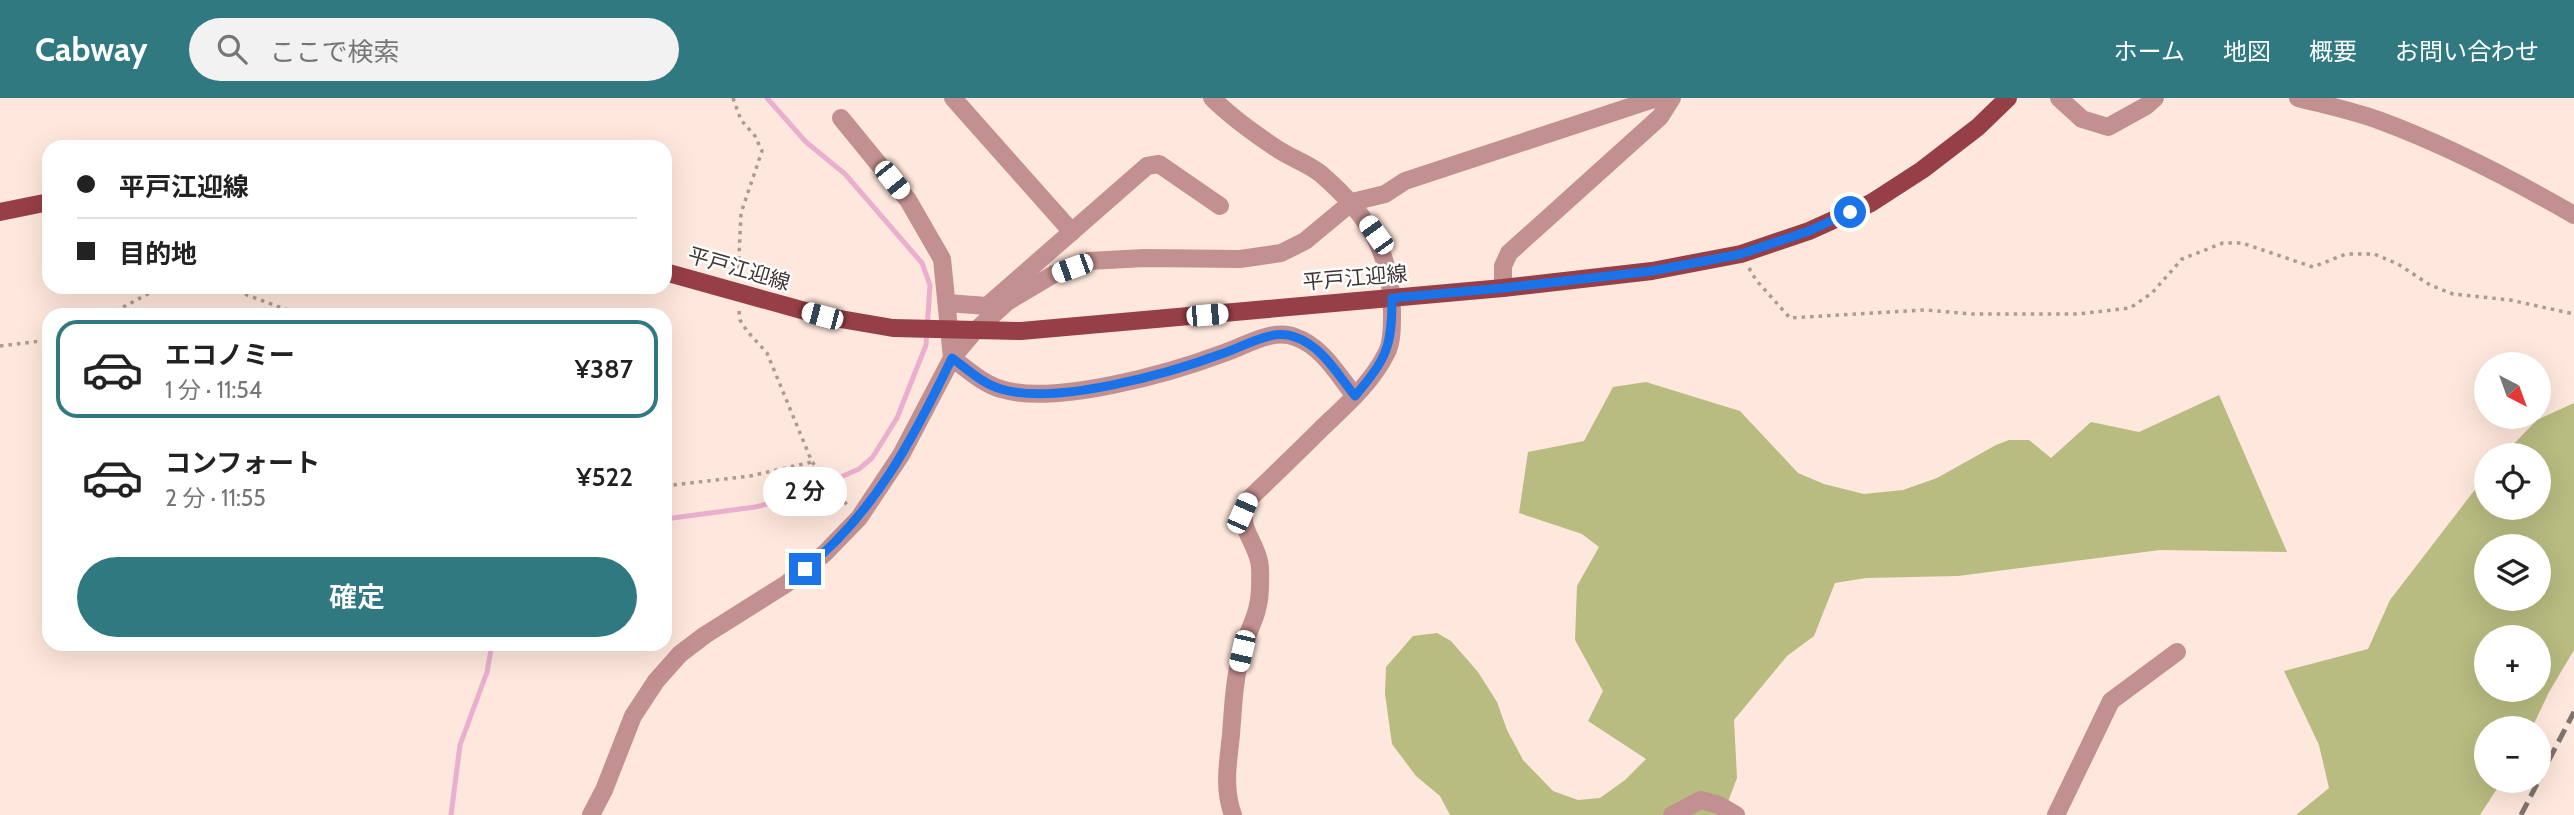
<!DOCTYPE html>
<html lang="ja">
<meta charset="utf-8">
<style>
body{margin:0;font-family:Cabin,"Noto Sans JP",sans-serif;background:#f2f2f2;color:#222;height:100vh;display:flex;flex-direction:column;font-size:26px;white-space:nowrap}
*{box-sizing:border-box;margin:0}
p{font-size:23px;color:#767676}
.icon{flex:none;width:38px;height:38px;fill:none;stroke:currentColor;stroke-width:2;stroke-linecap:round;stroke-linejoin:round}
.map{position:relative;flex:1;overflow:hidden}
.panel{position:absolute;left:42px;top:210px;width:630px;height:343px;display:flex;flex-direction:column;background:#fff;border-radius:21px;box-shadow:0 7px 28px #0002}
.panel>*{flex:none}
.banner{position:absolute;left:42px;top:42px;width:630px;height:154px;border-radius:21px;box-shadow:0 7px 28px #0002;display:grid;align-content:center;height:154px;padding:0 35px;background:#fff}
.needle{width:46px;rotate:139deg}
.fabs{position:absolute;left:2474px;top:254px;display:grid;gap:14px}
.fabs a{display:grid;place-items:center;width:77px;height:77px;border-radius:50%;background:#fff;box-shadow:0 7px 28px #0002;font-size:35px}
.end{position:absolute;width:32px;height:32px;margin:-16px;border:9px solid #1a73e8;background:#fff;box-shadow:0 0 0 4px #fff}
.from{border-radius:50%}
.bubble{position:absolute;height:49px;border-radius:24px;background:#fff;box-shadow:0 7px 28px #0002;font-size:23px;font-weight:600;line-height:49px;text-align:center}
.car{position:absolute;width:21px;height:42px;margin:-21px -10px;border-radius:9px;box-shadow:0 0 5px 2px #0007;background:linear-gradient(#fff 24%,#345 0 40%,#fff 0 76%,#345 0 86%,#fff 0)}
.banner b{display:flex;align-items:center;gap:24px;height:66px;font-size:26px}
.banner b+b{border-top:2px solid #e0e0e0}
.banner i{width:18px;height:18px;background:#222}
ul{padding:12px 0 0;list-style:none}
li{display:flex;align-items:center;gap:21px;height:98px;margin:0 14px 10px;padding:0 21px;border:4px solid transparent;border-radius:21px}
li div{flex:1}
li b{display:block;font-size:26px}
li em{font-style:normal;font-weight:600}
li.active{border-color:#317981}
li>.icon{width:63px;height:63px;stroke-width:1.5}
.action{display:flex;gap:14px;margin-top:auto;padding:14px 35px}
.action a{flex:1;height:80px;border-radius:42px;background:#317981;color:#fff;font-size:28px;font-weight:600;line-height:80px;text-align:center}
header{display:flex;align-items:center;gap:42px;box-sizing:border-box;height:98px;padding:0 35px;background:#317981;color:#fff}
header strong{font-size:33px}
nav{display:flex;gap:38px;margin-inline-start:auto;font-size:24px}
.search{width:490px;height:63px;background:#f2f2f2;display:flex;align-items:center;gap:18px;box-sizing:border-box;padding:0 24px;border-radius:38px;color:#767676;font-size:26px}
.map>svg:first-child{display:block}
.forest{fill:#b8bc80;fill-rule:evenodd}
.lines{fill:none;stroke-linecap:round;stroke-linejoin:round}
.stream{stroke:#eaafce;stroke-width:5}
.path{stroke:#ac9b93;stroke-width:3.5;stroke-dasharray:3.5 5;stroke-linecap:butt}
.minor{stroke:#c39091;stroke-width:18}
.major{stroke:#973f46;stroke-width:18}
.rail{stroke:#81736d;stroke-width:5;stroke-dasharray:14 7;stroke-linecap:butt}
.route{stroke:#1a73e8;stroke-width:9}
.labels{text-anchor:middle;stroke-width:5;stroke-linejoin:round;paint-order:stroke}
.street-label{font-size:21px;fill:#3e3531;stroke:#fff}
</style>
<header>
<strong>Cabway</strong>
<div class="search"><svg class="icon" aria-label="search" viewBox="0 0 24 24"><circle cx="10" cy="10" r="6"/><path d="M15 15l6 6"/></svg>ここで検索</div>
<nav><a>ホーム</a><a>地図</a><a>概要</a><a>お問い合わせ</a></nav>
</header>
<div class="map">
<svg width="2574" height="717" viewBox="0 0 2574 717">
<rect width="100%" height="100%" fill="#fee7dc"/>
<g class="forest">
<path d="M1646 284 1740 313 1798 375 1824 386 1864 396 1903 392 1937 380 1996 347 2009 342H2029L2051 360 2091 324 2139 334 2219 297 2287 454 2160 452 1958 478 1866 480 1835 485 1814 538 1787 558 1734 622 1737 680 1723 717H1450L1440 698 1416 678 1392 646 1385 596 1386 569 1413 538 1437 535 1451 543 1478 574 1497 604 1507 632 1523 662 1553 693 1578 702 1600 700 1625 682 1646 661 1588 623 1603 593 1575 542 1577 488 1599 449 1582 436 1519 415 1528 354 1584 343 1613 289Z"/>
<path d="M2574 305V552L2549 594 2532 630H2487V682L2502 683 2480 717H2296L2329 690 2319 647 2284 573 2368 551 2390 502 2487 376V410H2539V357H2503L2537 322ZM2487 448H2539V500H2487ZM2487 539H2539V592H2487Z"/>
</g>
<g class="lines">
<g class="stream">
<path d="M665 421 755 409 796 399 859 371 872 360 897 320 926 247 930 187 922 165 845 76 806 44 767 0"/>
<path d="M451 717 460 647 487 574 492 546"/>
</g>
<g class="path">
<path d="M733 0 741 22 755 38 762 53 741 115 738 178"/>
<path d="M1749 170 1756 182 1790 220 1925 212 1972 216H2078L2130 210 2152 195 2182 161 2223 145H2242L2313 169 2346 156H2374L2398 166 2430 187 2453 196 2510 202 2574 216"/>
<path d="M195 189 231 191 301 217"/>
<path d="M739 213 740 222 747 233 767 255 812 364 848 408"/>
<path d="M108 217 161 189"/>
<path d="M0 248 49 242"/>
<path d="M665 388 750 378 812 364"/>
</g>
<g class="minor">
<path d="M953 0 1072 134"/>
<path d="M1212 0C1232 20 1256 37 1279 52 1293 61 1309 66 1321 76 1367 116 1393 154 1392 218 1392 229 1392 244 1387 254 1372 285 1345 308 1321 331 1297 355 1273 378 1248 402 1236 430 1253 437 1259 463 1261 471 1260 481 1260 490 1260 517 1247 532 1241 557 1234 583 1233 610 1231 637 1228 665 1223 690 1233 717"/>
<path d="M2059 0 2082 21 2108 29 2146 8 2155 0"/>
<path d="M2298 0C2325 7 2354 13 2381 23 2448 48 2512 81 2574 117"/>
<path d="M841 20 908 102 942 161 952 260C967 271 983 286 1001 291 1055 308 1171 275 1224 255 1245 248 1273 230 1295 239 1322 248 1338 277 1355 298"/>
<path d="M1503 190V168L1509 155 1660 19 1672 0"/>
<path d="M947 205 987 208 1147 68 1159 66 1220 108"/>
<path d="M591 717 604 692 633 618 656 583 680 556 705 537 786 486 824 456 859 420 901 357 952 260 974 234 1007 204 1054 176 1089 163 1144 160 1240 161 1281 155 1305 143 1352 104 1385 96 1405 83 1657 0"/>
<path d="M1672 717 1701 702 1719 707 1736 717"/>
<path d="M2056 717 2111 603 2177 554"/>
</g>
<g class="major">
<path d="M0 114 49 104"/>
<path d="M665 174 823 218 893 230 1021 233 1503 190 1652 173 1741 156 1809 133 1871 105 1922 72 1978 29 2008 0"/>
</g>
<g class="rail">
<path d="M2539 681 2574 614"/>
<path d="M2521 717 2539 682"/>
</g>
</g>
<g class="lines">
<path class="route" d="M805 471C875 415 914 339 952 260 967 271 983 286 1001 291 1055 308 1171 275 1224 255 1245 248 1273 230 1295 239 1322 248 1338 277 1355 298 1387 260 1392 249 1392 200L1503 190 1652 173 1741 156 1809 133 1850 114"/>
</g>
<g class="labels">
<g class="street-label">
<text transform="translate(739 171) rotate(16)" y="7">平戸江迎線</text>
<text transform="translate(1355 180) rotate(-5)" y="7">平戸江迎線</text>
</g>
</g>
</svg>
<div class="fabs">
<a><svg class="needle" viewBox="-14 -14 28 28"><path d="M0-13l5 13h-10z" fill="#e53935"/><path d="M0 13l5-13h-10z" fill="#767676"/></svg></a>
<a><svg class="icon" aria-label="locate" viewBox="0 0 24 24"><circle cx="12" cy="12" r="6"/><path d="M12 2v4M12 18v4M2 12h4M18 12h4"/></svg></a>
<a><svg class="icon" aria-label="layers" viewBox="0 0 24 24"><path d="M12 4l9 5-9 5-9-5zM3 14l9 5 9-5"/></svg></a>
<a>+</a>
<a>−</a>
</div>
<i class="end from" style="left:1850px;top:114px"></i>
<i class="end" style="left:805px;top:471px"></i>
<div class="bubble" style="left:763px;top:369px;width:84px">2 分</div>
<i class="car" style="left:892px;top:82px;rotate:141deg"></i>
<i class="car" style="left:1376px;top:137px;rotate:324deg"></i>
<i class="car" style="left:1072px;top:170px;rotate:250deg"></i>
<i class="car" style="left:1207px;top:217px;rotate:85deg"></i>
<i class="car" style="left:822px;top:218px;rotate:285deg"></i>
<i class="car" style="left:1242px;top:415px;rotate:24deg"></i>
<i class="car" style="left:1242px;top:553px;rotate:193deg"></i>
<div class="banner">
<b><i class="from"></i>平戸江迎線</b>
<b><i></i>目的地</b>
</div>
<section class="panel">
<ul>
<li class="active"><svg class="icon" aria-label="car" viewBox="0 0 24 24"><path d="M5 17H2v-5l4-1 3-4h7l3 4 3 1v5h-3M9 17h6M6 11h13"/><circle cx="7" cy="17" r="2"/><circle cx="17" cy="17" r="2"/></svg><div><b>エコノミー</b><p>1 分 · 11:54</p></div><em>¥387</em></li>
<li><svg class="icon" aria-label="car" viewBox="0 0 24 24"><path d="M5 17H2v-5l4-1 3-4h7l3 4 3 1v5h-3M9 17h6M6 11h13"/><circle cx="7" cy="17" r="2"/><circle cx="17" cy="17" r="2"/></svg><div><b>コンフォート</b><p>2 分 · 11:55</p></div><em>¥522</em></li>
</ul>
<div class="action"><a>確定</a></div>
</section>
</div>
